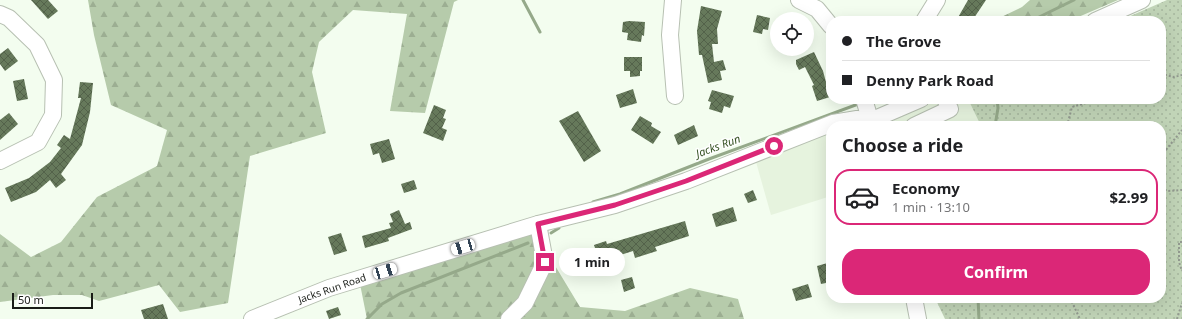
<!DOCTYPE html>
<meta charset="utf-8">
<style>
body{margin:0;font-family:"Noto Sans",sans-serif;background:#f6f6f6;color:#202124;height:100vh;display:flex;flex-direction:column;font-size:15px;white-space:nowrap}
*{box-sizing:border-box;margin:0}
p{font-size:13px;color:#757577}
.icon{flex:none;width:22px;height:22px;fill:none;stroke:currentColor;stroke-width:2;stroke-linecap:round;stroke-linejoin:round}
.map{position:relative;flex:1;overflow:hidden}
.sheet{position:absolute;left:826px;top:121px;width:340px;height:182px;display:flex;flex-direction:column;background:#fff;border-radius:16px;box-shadow:0 4px 16px #0002}
.sheet>*{flex:none}
.hud{position:absolute;left:826px;top:16px;width:340px;height:88px;border-radius:16px;box-shadow:0 4px 16px #0002;display:grid;align-content:center;height:88px;padding:0 16px;background:#fff}
.fabs{position:absolute;left:770px;top:12px;display:grid;gap:8px}
.fabs a{display:grid;place-items:center;width:44px;height:44px;border-radius:50%;background:#fff;box-shadow:0 4px 16px #0002;font-size:20px}
.scale{position:absolute;left:12px;bottom:10px;width:81px;box-sizing:border-box;padding-left:4px;border:2px solid #191c17;border-top:0;font-size:11px;line-height:14px;white-space:nowrap;color:#191c17;-webkit-text-stroke:3px #fff;paint-order:stroke}
.end{position:absolute;width:18px;height:18px;margin:-9px;border:5px solid #db2777;background:#fff;box-shadow:0 0 0 2px #fff}
.from{border-radius:50%}
.bubble{position:absolute;height:28px;border-radius:14px;background:#fff;box-shadow:0 4px 16px #0002;font-size:13px;font-weight:700;line-height:28px;text-align:center}
.car{position:absolute;width:12px;height:24px;margin:-12px -6px;border-radius:5px;box-shadow:0 0 3px 1px #0007;background:linear-gradient(#fff 24%,#345 0 40%,#fff 0 76%,#345 0 86%,#fff 0)}
.hud b{display:flex;align-items:center;gap:14px;height:38px;font-size:15px}
.hud b+b{border-top:1px solid #e0e0e0}
.hud i{width:10px;height:10px;background:#202124}
ul{padding:0;list-style:none}
li{display:flex;align-items:center;gap:12px;height:56px;margin:0 8px 6px;padding:0 8px;border:2px solid #e0e0e0;border-radius:16px}
li div{flex:1}
li b{display:block;font-size:15px}
li em{font-style:normal;font-weight:700}
li.current{border-color:#db2777}
li>.icon{width:36px;height:36px;stroke-width:1.5}
h2{padding:0 16px;font-size:18px;line-height:48px}
.primary-button{display:flex;gap:8px;margin-top:auto;padding:8px 16px}
.primary-button a{flex:1;height:46px;border-radius:16px;background:#db2777;color:#fff;font-size:16px;font-weight:700;line-height:46px;text-align:center}
.map>svg:first-child{display:block}
.built{fill:#e6f3de}
.green{fill:url(#green-dots)}
.forest{fill:url(#forest-firs)}
.lines{fill:none;stroke-linecap:round;stroke-linejoin:round}
.stream{stroke:#95a98a;stroke-width:3}
.building{fill:url(#building-cross-hatch)}
.minor-casing{stroke:#b7c0b2;stroke-width:18}
.path{stroke:#92998f;stroke-width:2;stroke-dasharray:2 2;stroke-linecap:butt}
.minor{stroke:#fff;stroke-width:16}
.route{stroke:#db2777;stroke-width:5}
.labels{text-anchor:middle;stroke-width:3;stroke-linejoin:round;paint-order:stroke}
.street-label{font-size:10px;fill:#191c17;stroke:#fff}
.water-label{font-size:11px;font-style:italic;fill:#375425;stroke:#fff}
</style>
<div class="map">
<svg width="1182" height="319" viewBox="0 0 1182 319">
<defs>
<pattern id="green-dots" width="8" height="8" patternUnits="userSpaceOnUse"><rect width="8" height="8" fill="#c1d4b7"/><path d="M2 2h.1M6 6h.1" fill="none" stroke="#a5b59d" stroke-width="1.8" stroke-linecap="round"/></pattern>
<pattern id="forest-firs" width="22" height="20" patternUnits="userSpaceOnUse"><rect width="22" height="20" fill="#b6cbab"/><path d="M5 1l3.5 6h-7zM16 11l3.5 6h-7z" fill="#9cae92"/></pattern>
<pattern id="building-cross-hatch" width="8" height="8" patternUnits="userSpaceOnUse"><rect width="8" height="8" fill="#66795b"/><path d="M0 0l8 8M0 8l8-8" fill="none" stroke="#53624a"/></pattern>
</defs>
<rect width="100%" height="100%" fill="#f3fdef"/>
<g class="built">
<path d="M940 99H968L981 126H890L895 119Z"/>
<path d="M831 132V196L771 215 756 162Z"/>
</g>
<path class="green" d="M1167 0H1182V319H945L935 298H1161V126H981L968 99H1161V21H1119Z"/>
<g class="forest">
<path d="M88 0H458L454 2 425 113 390 111 407 14 353 10 319 42 312 72 326 133 250 156 228 303 180 312 159 285 99 301 82 295H53L0 302V234L31 257 61 242 97 197 157 166 167 130 111 105 94 35Z"/>
<path d="M1030 0H1118L1069 21H993L1022 7Z"/>
<path d="M538 224 551 259 580 307 625 311 690 288 738 299 744 319H367L359 279Z"/>
</g>
<g class="lines">
<g class="stream">
<path d="M523 0 540 32"/>
<path d="M1031 21 1074 0"/>
<path d="M995 126 998 108 997 99"/>
<path d="M593 202 620 194 709 159 861 103"/>
<path d="M551 233 559 228"/>
<path d="M978 298 979 319"/>
<path d="M367 319 382 304 401 293 528 243"/>
</g>
</g>
<g class="building">
<path d="M31 0H48L58 11 48 19Z"/>
<path d="M968 0H986L972 21H956Z"/>
<path d="M701 6 722 11 717 29 718 44H712L714 62 723 60 726 70 720 71 722 80 708 83 702 55H699L697 31Z"/>
<path d="M757 15 770 18 768 30 763 29 762 34 753 32Z"/>
<path d="M629 21 645 22 644 36 642 35 641 42 627 40 628 33 622 32 623 22Z"/>
<path d="M8 48 18 61 5 71 0 64V54Z"/>
<path d="M814 52 823 71 830 97 817 101 812 86 814 85 805 67 799 70 796 64V60Z"/>
<path d="M624 57H642V71H640V76L630 77V71H624Z"/>
<path d="M24 79 28 99 17 101 13 81Z"/>
<path d="M80 82 93 83 90 112 82 145 61 174 66 180 56 188 50 180 36 192 11 202 5 188 29 178 50 162 61 148 57 145 64 135 70 139 81 98H78Z"/>
<path d="M633 89 637 103 620 108 616 95Z"/>
<path d="M712 90 734 96 730 108 724 106 722 113 709 109 711 102 708 101Z"/>
<path d="M434 105 446 110 443 118 446 119 442 128 447 130 443 141 423 133Z"/>
<path d="M578 111 601 151 584 162 559 121Z"/>
<path d="M9 113 18 124 0 140V120Z"/>
<path d="M640 116 652 123 651 126 661 132 653 144 631 130Z"/>
<path d="M694 125 698 136 678 145 674 135Z"/>
<path d="M389 139 395 159 382 163 379 153 373 155 370 144Z"/>
<path d="M414 180 417 189 404 193 401 184Z"/>
<path d="M753 190 757 200 748 203 744 194Z"/>
<path d="M733 207 737 221 716 227 712 214Z"/>
<path d="M399 210 405 224 410 222 412 229 388 238 389 241 365 248 362 236 391 228 389 223 393 222 390 214Z"/>
<path d="M685 221 689 236 655 247 657 251 635 258 633 251 611 258 612 262 601 266 594 245 606 241 607 244Z"/>
<path d="M341 233 347 251 334 255 328 237Z"/>
<path d="M831 262V282L821 284 817 266Z"/>
<path d="M632 277 635 288 624 292 621 280Z"/>
<path d="M808 284 812 297 796 301 792 289Z"/>
<path d="M163 304 168 319H144L141 310Z"/>
<path d="M338 307 341 315 329 319 326 311Z"/>
</g>
<g class="lines">
<g class="minor-casing">
<g id="minor">
<path d="M673 0 670 35 675 96"/>
<path d="M799 0 817 9 831 26"/>
<path d="M0 14 9 18 37 45 54 80 53 115 38 142 0 161"/>
<path d="M924 21 937 0"/>
<path d="M1095 21 1142 0"/>
<path d="M864 99 872 126"/>
<path d="M914 126 950 109 945 99"/>
<path d="M914 298 918 319"/>
<path d="M252 319 329 288 538 224 615 205 686 181 833 123 857 119 870 121 921 99"/>
<path d="M509 319 525 303 545 262 538 224"/>
</g>
</g>
<g class="path">
<path d="M1161 74 1174 77 1182 75"/>
<path d="M1067 126 1072 107 1100 99"/>
<path d="M1161 156 1182 130"/>
<path d="M1161 188 1167 191 1182 190"/>
<path d="M1182 242H1179V262L1182 271"/>
<path d="M1070 298 1080 319"/>
<path d="M1177 319 1182 303"/>
</g>
<use href="#minor" class="minor"/>
</g>
<g class="lines">
<path class="route" d="M545 262 538 224 615 205 686 181 774 146"/>
</g>
<g class="labels">
<g class="street-label">
<text transform="translate(332 288) rotate(-19)" y="4">Jacks Run Road</text>
</g>
<g class="water-label">
<text transform="translate(718 146) rotate(-20)" y="4">Jacks Run</text>
</g>
</g>
</svg>
<div class="fabs">
<a><svg class="icon" aria-label="locate" viewBox="0 0 24 24"><circle cx="12" cy="12" r="6"/><path d="M12 2v4M12 18v4M2 12h4M18 12h4"/></svg></a>
</div>
<div class="scale">50 m</div>
<i class="end from" style="left:774px;top:146px"></i>
<i class="end" style="left:545px;top:262px"></i>
<div class="bubble" style="left:559px;top:248px;width:66px">1 min</div>
<i class="car" style="left:463px;top:247px;rotate:253deg"></i>
<i class="car" style="left:385px;top:271px;rotate:73deg"></i>
<div class="hud">
<b><i class="from"></i>The Grove</b>
<b><i></i>Denny Park Road</b>
</div>
<section class="sheet">
<h2>Choose a ride</h2>
<ul>
<li class="current"><svg class="icon" aria-label="car" viewBox="0 0 24 24"><path d="M5 17H2v-5l4-1 3-4h7l3 4 3 1v5h-3M9 17h6M6 11h13"/><circle cx="7" cy="17" r="2"/><circle cx="17" cy="17" r="2"/></svg><div><b>Economy</b><p>1 min · 13:10</p></div><em>$2.99</em></li>
</ul>
<div class="primary-button"><a>Confirm</a></div>
</section>
</div>
